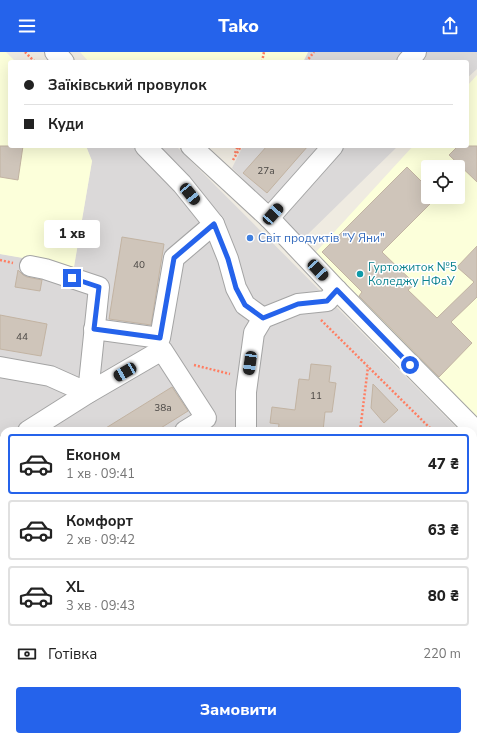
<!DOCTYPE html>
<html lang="uk">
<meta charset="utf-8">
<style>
body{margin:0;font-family:"Nunito Sans",sans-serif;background:#f2f2f2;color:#222;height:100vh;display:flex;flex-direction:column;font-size:15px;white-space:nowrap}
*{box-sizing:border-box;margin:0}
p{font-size:13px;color:#767676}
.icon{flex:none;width:22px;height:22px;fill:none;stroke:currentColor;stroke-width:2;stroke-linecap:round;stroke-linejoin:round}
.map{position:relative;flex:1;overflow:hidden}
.details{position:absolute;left:0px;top:375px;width:477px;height:314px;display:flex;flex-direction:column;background:#fff;border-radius:12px 12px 0 0;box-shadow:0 4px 16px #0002}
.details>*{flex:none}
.guide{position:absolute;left:8px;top:8px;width:461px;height:88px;border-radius:4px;box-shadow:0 4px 16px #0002;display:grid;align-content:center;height:88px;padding:0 16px;background:#fff}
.fabs{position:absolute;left:421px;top:108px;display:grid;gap:8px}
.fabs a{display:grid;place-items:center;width:44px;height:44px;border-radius:4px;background:#fff;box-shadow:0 4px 16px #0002;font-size:20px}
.end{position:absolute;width:18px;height:18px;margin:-9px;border:5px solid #2563eb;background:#fff;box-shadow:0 0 0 2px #fff}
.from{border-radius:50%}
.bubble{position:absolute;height:28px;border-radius:4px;background:#fff;box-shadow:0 4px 16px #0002;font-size:13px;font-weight:800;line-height:28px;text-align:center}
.car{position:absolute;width:12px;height:24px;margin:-12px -6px;border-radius:5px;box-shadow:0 0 3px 1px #0007;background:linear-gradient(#222 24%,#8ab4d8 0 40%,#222 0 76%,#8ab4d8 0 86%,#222 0)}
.guide b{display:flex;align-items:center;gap:14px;height:38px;font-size:15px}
.guide b+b{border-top:1px solid #e0e0e0}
.guide i{width:10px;height:10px;background:#222}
ul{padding:7px 0 0;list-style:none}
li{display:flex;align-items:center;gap:12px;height:60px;margin:0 8px 6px;padding:0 8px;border:2px solid #e0e0e0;border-radius:4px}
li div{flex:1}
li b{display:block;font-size:15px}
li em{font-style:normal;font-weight:800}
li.on{border-color:#2563eb}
li>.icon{width:36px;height:36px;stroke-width:1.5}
.pay{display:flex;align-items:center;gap:10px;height:44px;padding:0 16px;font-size:15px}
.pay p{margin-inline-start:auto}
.button{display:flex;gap:8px;margin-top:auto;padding:8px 16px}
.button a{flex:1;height:46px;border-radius:4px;background:#2563eb;color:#fff;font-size:16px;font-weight:800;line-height:46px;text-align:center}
header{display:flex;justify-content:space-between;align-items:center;height:52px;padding:0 16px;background:#2563eb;color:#fff;font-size:18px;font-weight:800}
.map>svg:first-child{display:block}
.residential{fill:#dbd9d9}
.education{fill:#fcffda;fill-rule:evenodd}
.building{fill:#cfc5ba;stroke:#c2b3a2}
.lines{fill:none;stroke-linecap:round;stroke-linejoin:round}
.minor-casing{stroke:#a4a4a4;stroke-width:22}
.major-casing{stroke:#956f00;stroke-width:24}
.path{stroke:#ff7e62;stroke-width:2.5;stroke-dasharray:2 2;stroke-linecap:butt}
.minor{stroke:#fff;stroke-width:20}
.major{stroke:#ffda96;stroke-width:22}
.tram{stroke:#6b6b6b;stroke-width:1}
.route{stroke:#2563eb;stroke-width:5}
.shop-dot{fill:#3f7fe0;stroke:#fff;stroke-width:1.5}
.culture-dot{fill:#0f9aa8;stroke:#fff;stroke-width:1.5}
.labels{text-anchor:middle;stroke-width:3;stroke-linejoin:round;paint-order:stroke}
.number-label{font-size:10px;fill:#4a4744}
.shop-label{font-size:12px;fill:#366cbe;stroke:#fff;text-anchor:start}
.culture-label{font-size:12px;fill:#0d838f;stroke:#fff;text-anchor:start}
</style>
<header><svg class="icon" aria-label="menu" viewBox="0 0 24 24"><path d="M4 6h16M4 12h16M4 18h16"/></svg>Tako<svg class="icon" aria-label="share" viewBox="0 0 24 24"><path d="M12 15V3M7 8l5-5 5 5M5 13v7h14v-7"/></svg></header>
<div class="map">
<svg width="477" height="689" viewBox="0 0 477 689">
<rect width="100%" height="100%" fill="#efebe1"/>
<g class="residential">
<path d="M308 0H477V17L467 26V10H303Z"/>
<path d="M86 94H176L460 379H4V569L0 563V202L74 214 92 109Z"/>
<path d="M243 94H398L303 187 232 116Z"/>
<path d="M473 392 477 396V617L473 618Z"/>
<path d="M85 685H148L134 689H88Z"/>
</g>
<g class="education">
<path d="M0 0H6L16 10H10V94H86L92 109 74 215 0 202Z"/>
<path d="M80 0H308L303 10H89Z"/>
<path d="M477 23V366L314 202 413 94H467V34ZM428 115H458V145H428Z"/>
</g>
<g class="building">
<path d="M0 94H23L18 128 0 125Z"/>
<path d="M267 94H308L267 141 243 121Z"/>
<path d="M458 94H477V130L449 103Z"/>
<path d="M407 115 428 136V145H437L382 200 415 232 408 238 437 266 474 230 457 215 477 194V245L451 270 472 291 439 325 359 244 362 240 322 200Z"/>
<path d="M122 185 164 192 151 273 109 267Z"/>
<path d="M18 218 23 223 27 225 42 228 40 239 15 235Z"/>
<path d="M0 263 47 272 41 304 0 297Z"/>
<path d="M311 312 331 314 329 330 336 331 332 360H325L323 379 303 377V379H278L279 372 270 371 272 355 295 358 299 327 309 328Z"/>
<path d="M373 332 398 358 384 371 371 356Z"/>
<path d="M172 335 188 359 156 379H101Z"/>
</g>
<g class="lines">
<g class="minor-casing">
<g id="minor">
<path d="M55 0 64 10"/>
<path d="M407 10 416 0"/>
<path d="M145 94 182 132 214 172 228 207 236 236 245 253 263 266"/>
<path d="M191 94 269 166 337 238 477 380"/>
<path d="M269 166 333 94"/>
<path d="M94 277 160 286 174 206 214 172"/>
<path d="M0 315 50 324 88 341 99 235 45 217 30 214"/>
<path d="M28 379 88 341 162 298 206 366 185 379"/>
<path d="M246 379V340L254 281 263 266 298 252 327 249 337 238"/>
<path d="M0 397 4 394"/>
<path d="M49 685 51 689"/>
<path d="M68 685 69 689"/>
<path d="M408 685 410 689"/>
<path d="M3 689 6 685"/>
</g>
</g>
<g class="major-casing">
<g id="major">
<path d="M473 631 477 630"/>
<path d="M188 689 208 685"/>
</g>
</g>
<g class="path">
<path d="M25 0 35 10"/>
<path d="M262 10 264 0"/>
<path d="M306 10 314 0"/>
<path d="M235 101 238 94"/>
<path d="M233 108 241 94"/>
<path d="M0 208 13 211"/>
<path d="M321 268 433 379"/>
<path d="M194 313 230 322"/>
<path d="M360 379 368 315"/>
<path d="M473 419 477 423"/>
<path d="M0 494 4 491"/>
<path d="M112 689 119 685"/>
<path d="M288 689 308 685"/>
</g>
<use href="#minor" class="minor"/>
<use href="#major" class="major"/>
<g class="tram">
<path d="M473 628 477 627"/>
<path d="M473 634H477"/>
<path d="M174 689 193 685"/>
<path d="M205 689 225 685"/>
</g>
</g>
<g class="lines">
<path class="route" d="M72 226 99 235 94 277 160 286 174 206 214 172 228 207 236 236 245 253 263 266 298 252 327 249 337 238 410 313"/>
</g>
<circle class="shop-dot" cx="250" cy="186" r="4"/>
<circle class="culture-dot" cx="360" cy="222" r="4"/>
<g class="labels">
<g class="number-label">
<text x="266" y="122">27а</text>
<text x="139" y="216">40</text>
<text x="22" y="288">44</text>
<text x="316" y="347">11</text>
<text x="163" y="359">38а</text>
</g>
<g class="shop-label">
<text x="258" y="190">Світ продуктів "У Яни"</text>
</g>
<g class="culture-label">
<text x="368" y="219">Гуртожиток №5<tspan x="368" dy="14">Коледжу НФаУ</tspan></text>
</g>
</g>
</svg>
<div class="fabs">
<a><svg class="icon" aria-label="locate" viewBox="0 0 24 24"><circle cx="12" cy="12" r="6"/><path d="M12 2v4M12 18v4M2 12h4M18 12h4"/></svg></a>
</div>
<i class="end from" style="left:410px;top:313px"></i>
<i class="end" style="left:72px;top:226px"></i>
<div class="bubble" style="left:44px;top:168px;width:56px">1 хв</div>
<i class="car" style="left:190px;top:142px;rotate:141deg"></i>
<i class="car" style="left:273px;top:162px;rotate:42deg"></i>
<i class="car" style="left:318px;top:218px;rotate:137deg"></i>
<i class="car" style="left:250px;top:311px;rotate:188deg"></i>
<i class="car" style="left:125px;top:320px;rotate:240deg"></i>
<div class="guide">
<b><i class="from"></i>Заїківський провулок</b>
<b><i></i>Куди</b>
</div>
<section class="details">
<ul>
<li class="on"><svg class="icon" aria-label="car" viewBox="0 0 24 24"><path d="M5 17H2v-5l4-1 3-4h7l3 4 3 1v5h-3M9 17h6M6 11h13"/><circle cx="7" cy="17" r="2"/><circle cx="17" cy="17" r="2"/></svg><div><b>Економ</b><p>1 хв · 09:41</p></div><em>47 ₴</em></li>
<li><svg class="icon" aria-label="car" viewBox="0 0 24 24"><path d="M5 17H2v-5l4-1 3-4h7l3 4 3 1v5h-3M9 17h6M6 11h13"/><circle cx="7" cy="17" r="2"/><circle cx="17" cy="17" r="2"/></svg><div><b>Комфорт</b><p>2 хв · 09:42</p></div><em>63 ₴</em></li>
<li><svg class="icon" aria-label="car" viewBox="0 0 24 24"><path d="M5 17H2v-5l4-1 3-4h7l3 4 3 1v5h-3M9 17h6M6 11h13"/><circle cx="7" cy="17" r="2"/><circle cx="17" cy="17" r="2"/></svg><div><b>XL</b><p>3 хв · 09:43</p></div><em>80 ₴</em></li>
</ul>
<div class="pay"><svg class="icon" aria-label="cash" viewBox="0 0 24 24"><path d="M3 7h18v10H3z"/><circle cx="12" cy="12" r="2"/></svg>Готівка<p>220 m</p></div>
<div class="button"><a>Замовити</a></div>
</section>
</div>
